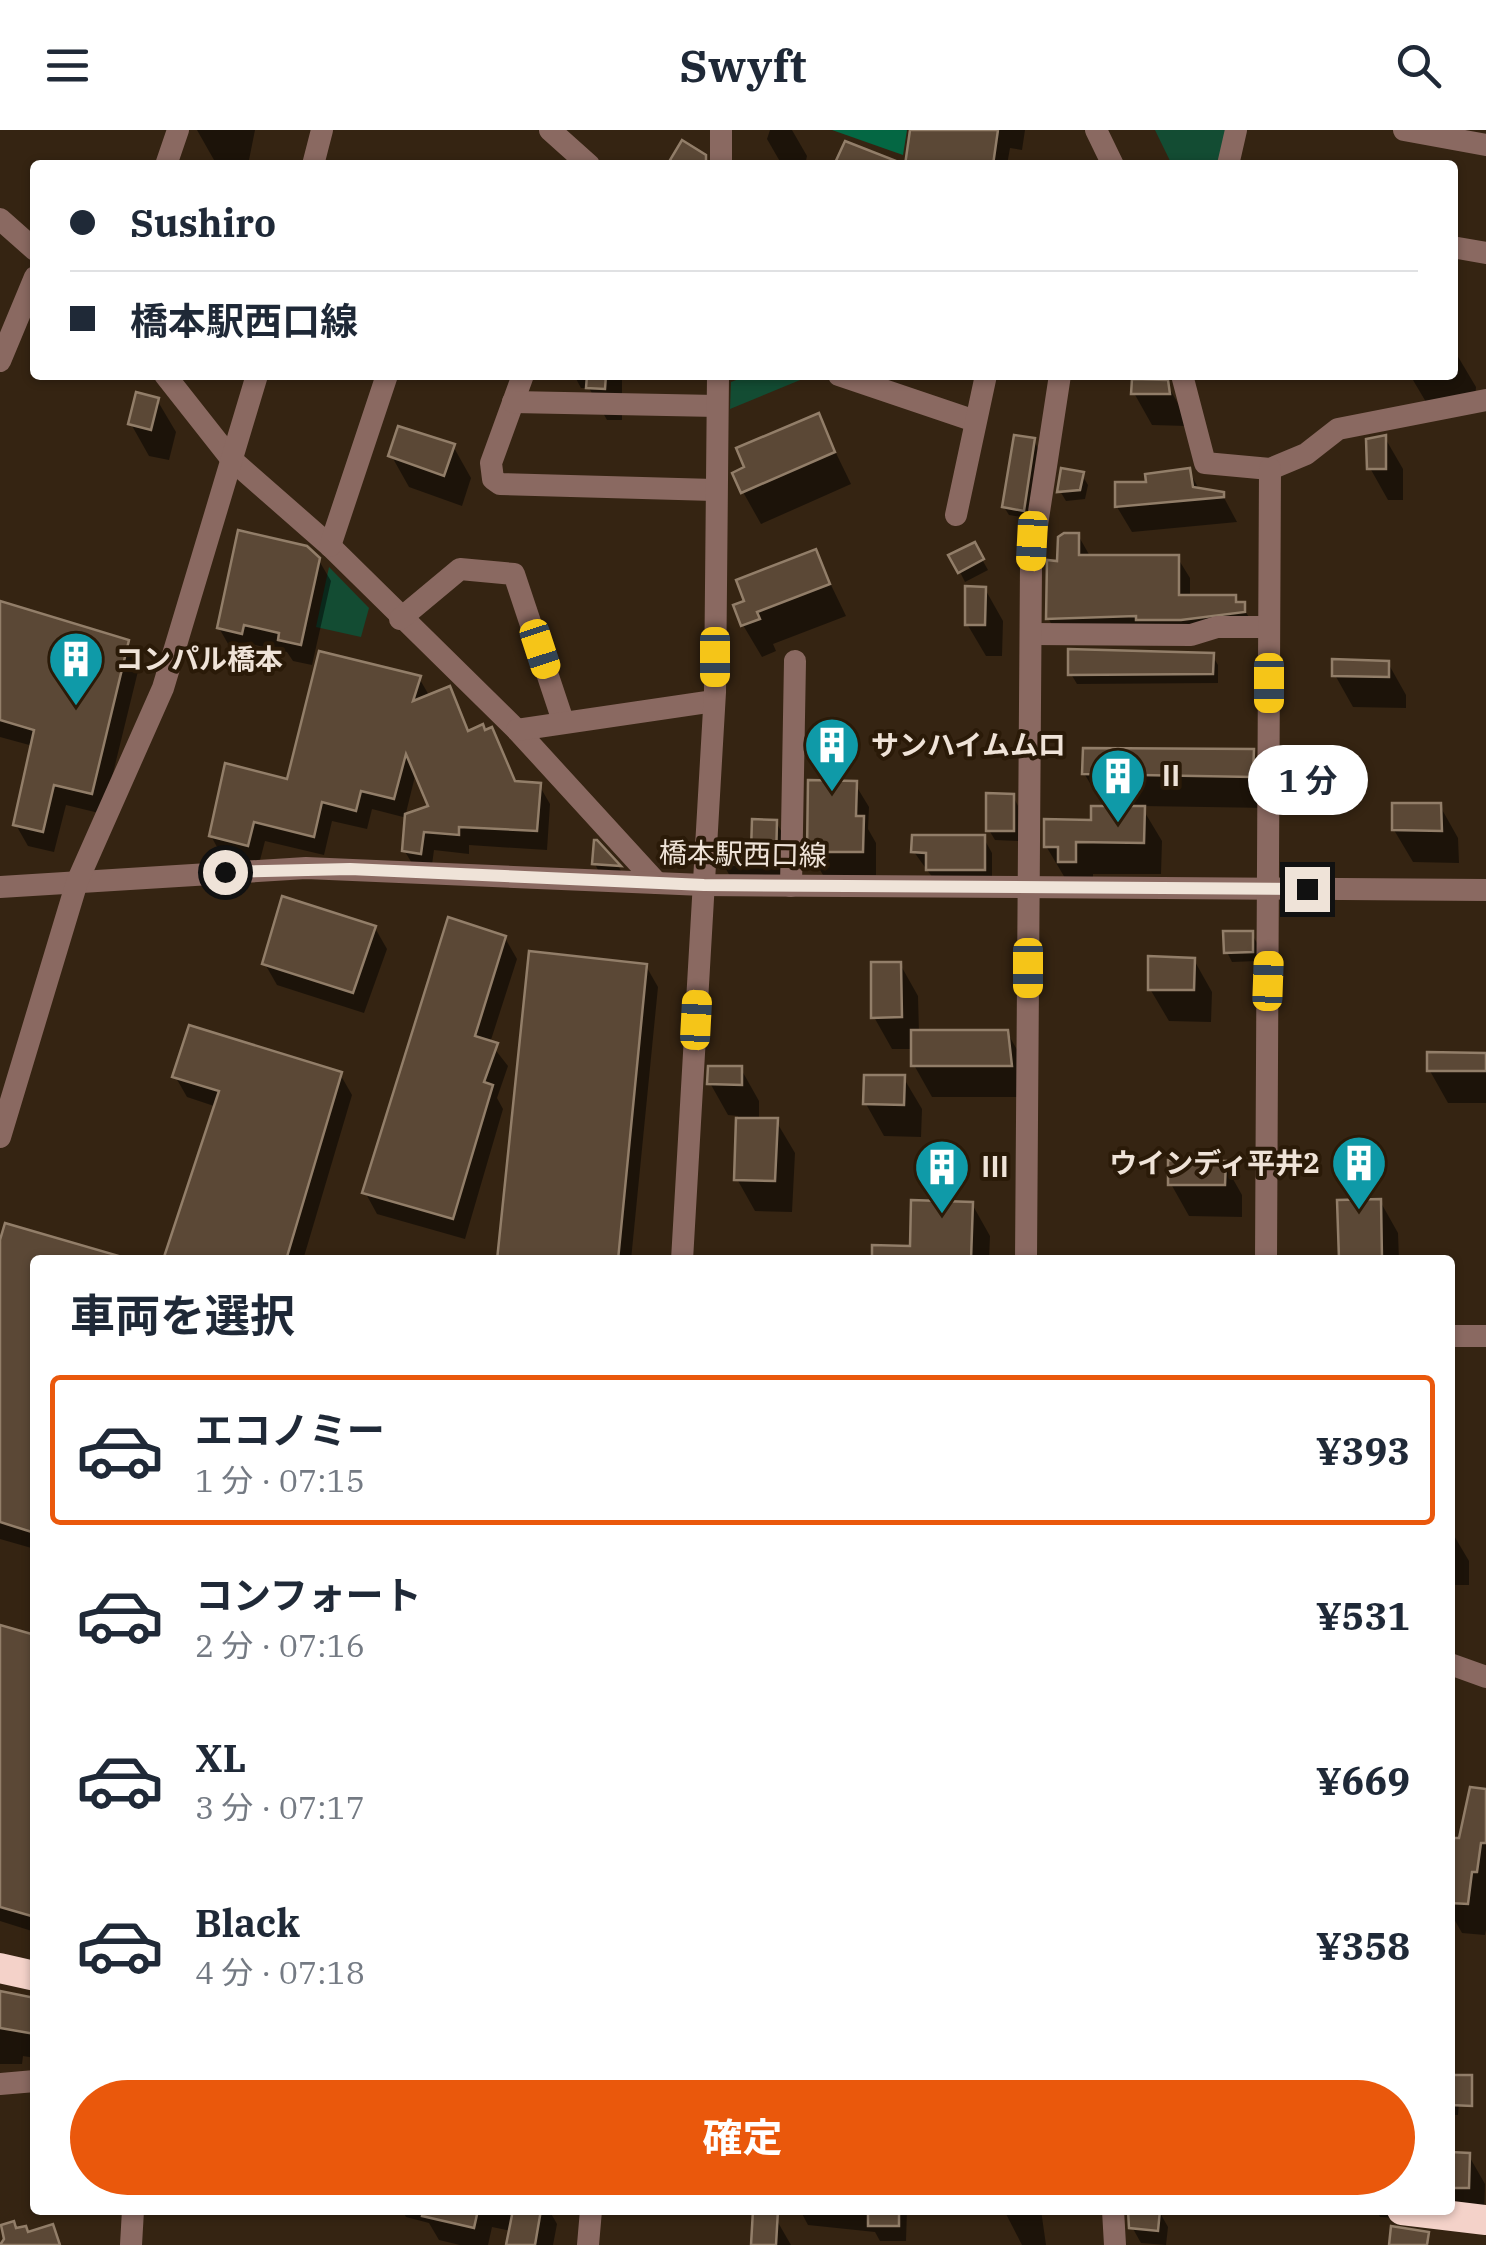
<!DOCTYPE html>
<html lang="ja">
<meta charset="utf-8">
<style>
body{margin:0;font-family:"IBM Plex Serif","Noto Sans JP",serif;background:#f6f6f7;color:#1f2937;height:100vh;display:flex;flex-direction:column;font-size:38px;white-space:nowrap}
*{box-sizing:border-box;margin:0}
p{font-size:32px;color:#747a83}
.icon{flex:none;width:55px;height:55px;fill:none;stroke:currentColor;stroke-width:2;stroke-linecap:round;stroke-linejoin:round}
.map{position:relative;flex:1;overflow:hidden}
.details{position:absolute;left:30px;top:1125px;width:1425px;height:960px;display:flex;flex-direction:column;background:#fff;border-radius:10px;box-shadow:0 2px 8px #0004}
.details>*{flex:none}
.guide{position:absolute;left:30px;top:30px;width:1428px;height:220px;border-radius:10px;box-shadow:0 2px 8px #0004;display:grid;align-content:center;height:220px;padding:0 40px;background:#fff}
.end{position:absolute;width:45px;height:45px;margin:-22px;border:12px solid #efe3d8;background:#111;box-shadow:0 0 0 5px #111}
.from{border-radius:50%}
.bubble{position:absolute;height:70px;border-radius:35px;background:#fff;box-shadow:0 2px 8px #0004;font-size:32px;font-weight:700;line-height:70px;text-align:center}
.car{position:absolute;width:30px;height:60px;margin:-30px -15px;border-radius:12px;box-shadow:0 0 8px 2px #0007;background:linear-gradient(#f5c518 24%,#345 0 40%,#f5c518 0 76%,#345 0 86%,#f5c518 0)}
.guide b{display:flex;align-items:center;gap:35px;height:95px;font-size:38px}
.guide b+b{border-top:2px solid #e0e1e3}
.guide i{width:25px;height:25px;background:#1f2937}
ul{padding:0;list-style:none}
li{display:flex;align-items:center;gap:30px;height:150px;margin:0 20px 15px;padding:0 20px;border:5px solid transparent;border-radius:10px}
li div{flex:1}
li b{display:block;font-size:38px}
li em{font-style:normal;font-weight:700}
li.on{border-color:#ea580c}
li>.icon{width:90px;height:90px;stroke-width:1.5}
h2{padding:0 40px;font-size:45px;line-height:120px}
.action{display:flex;gap:20px;margin-top:auto;padding:20px 40px}
.action a{flex:1;height:115px;border-radius:60px;background:#ea580c;color:#fff;font-size:40px;font-weight:700;line-height:115px;text-align:center}
header{display:flex;justify-content:space-between;align-items:center;height:130px;padding:0 40px;background:#fff;font-size:45px;font-weight:700}
.map>svg:first-child{display:block}
.green{fill:#134c33}
.forest{fill:#046743}
.shadow{fill:#0007;fill-rule:evenodd}
.building{fill:#5b4836;stroke:#927e69;stroke-width:2.5}
.lines{fill:none;stroke-linecap:round;stroke-linejoin:round}
.minor{stroke:#8a6961;stroke-width:22}
.highway{stroke:#f4d2c9;stroke-width:30}
.route{stroke:#efe3d8;stroke-width:12}
.labels{text-anchor:middle;stroke-width:8;stroke-linejoin:round;paint-order:stroke}
.poi-label{font-size:28px;font-weight:bold;fill:#efe3d8;stroke:#2a1a08;text-anchor:start}
.street-label{font-size:28px;fill:#efe3d8;stroke:#2a1a08}
</style>
<header><svg class="icon" aria-label="menu" viewBox="0 0 24 24"><path d="M4 6h16M4 12h16M4 18h16"/></svg>Swyft<svg class="icon" aria-label="search" viewBox="0 0 24 24"><circle cx="10" cy="10" r="6"/><path d="M15 15l6 6"/></svg></header>
<div class="map">
<svg width="1486" height="2115" viewBox="0 0 1486 2115">
<rect width="100%" height="100%" fill="#352412"/>
<g class="green">
<path d="M1155 0H1227L1219 35H1172Z"/>
<path d="M749 245H802L805 248 730 279 731 252Z"/>
<path d="M329 437 369 478 361 507 316 497Z"/>
</g>
<path class="forest" d="M832 0H907L903 25Z"/>
<g class="shadow">
<path d="M197 0H255L248 35 214 30Z"/>
<path d="M770 0H792L807 26 805 35H782L767 9Z"/>
<path d="M913 0H1025L1022 20 1010 18 1007 35H907Z"/>
<path d="M1452 225H1457L1476 257 1475 270 1426 272 1410 245H1452Z"/>
<path d="M574 245H622V290H607L589 258H581Z"/>
<path d="M1166 253 1185 285 1187 296 1152 295 1134 263Z"/>
<path d="M157 270 176 302 169 330 149 326 131 294Z"/>
<path d="M818 286 851 354 761 394 743 362Z"/>
<path d="M1385 308 1403 339V370H1388L1370 338Z"/>
<path d="M1034 310 1038 319 1028 388 1009 385 1004 377Z"/>
<path d="M453 316 471 348 462 376 409 357 391 325Z"/>
<path d="M1189 341 1200 361 1222 364 1237 392 1132 402 1117 377 1149 354Z"/>
<path d="M1082 345 1088 355 1085 369 1066 371 1060 361Z"/>
<path d="M1078 405 1091 428 1177 427 1190 448V468L1234 467 1256 496 1060 509 1048 488Z"/>
<path d="M974 415 988 440 965 452 952 426Z"/>
<path d="M815 422 846 486 773 514 776 521 762 527 743 495Z"/>
<path d="M318 429 331 451 312 535 293 531 287 522 255 515 253 524 231 519 219 498Z"/>
<path d="M985 459 1003 491 1002 526H986L967 494Z"/>
<path d="M0 473 128 512 140 533 103 684 66 675 54 722 28 716 16 695 33 616 0 607Z"/>
<path d="M1212 525 1218 535V553L1077 554 1071 544Z"/>
<path d="M1388 533 1406 565V578L1353 577 1335 545Z"/>
<path d="M419 548 430 567 449 560 470 603 491 600 517 653 539 655 550 674 547 720 469 715V724L434 720 431 742 416 740 404 720 407 688 372 679 367 699 332 691 324 725 265 711 259 734 222 726 211 706 289 652ZM416 642 431 678 405 687Z"/>
<path d="M1252 622 1271 654 1270 678 1141 676 1162 711 1161 744H1093V764L1065 748 1046 716 1094 692 1105 679 1084 643Z"/>
<path d="M855 654 869 677 868 699 876 713V745H823L809 721Z"/>
<path d="M1013 666 1018 676V711L995 710 989 700Z"/>
<path d="M1440 676 1458 708 1459 733 1413 732 1394 700Z"/>
<path d="M776 692 794 724 793 766 741 765 723 734 754 723Z"/>
<path d="M983 707 992 723V755H938L914 722Z"/>
<path d="M596 715 619 737 623 745 600 744 595 734Z"/>
<path d="M375 798 387 819 364 883 277 855 265 834Z"/>
<path d="M1251 803 1257 813V831L1232 832 1227 822Z"/>
<path d="M505 808 517 829 490 913 508 936 497 968 503 979 465 1109 377 1084 365 1062Z"/>
<path d="M1194 830 1212 862 1211 892 1169 891 1150 859Z"/>
<path d="M900 834 918 866 919 903 1007 902 1025 934 1029 967H932L914 935V919H892L874 887Z"/>
<path d="M646 836 658 857 631 1130H500Z"/>
<path d="M1486 925V973H1448L1430 941Z"/>
<path d="M741 939 759 971V991H776L795 1023 792 1082 755 1081 737 1049 738 986 728 985 710 953Z"/>
<path d="M340 944 352 965 303 1130H166L217 977 187 967 175 946Z"/>
<path d="M903 947 922 979 921 1007 884 1006 866 974Z"/>
<path d="M1224 1033 1242 1065V1087L1189 1086 1171 1054Z"/>
<path d="M1380 1071 1398 1103 1399 1130H1342Z"/>
<path d="M972 1074 990 1106 989 1130H874L913 1119Z"/>
<path d="M7 1096 120 1130H35V1419L0 1409V1119Z"/>
<path d="M1450 1399 1469 1431V1455H1450Z"/>
<path d="M0 1498 35 1508V1802L0 1791Z"/>
<path d="M1486 1661V1800L1485 1805 1462 1803 1450 1782V1741Z"/>
<path d="M0 1863 35 1871V1928L23 1926 22 1934H0Z"/>
<path d="M1450 1957 1459 1972 1458 1985H1450Z"/>
<path d="M1450 2006 1453 2025 1469 2026 1485 2054 1484 2085 1450 2080Z"/>
<path d="M402 2080H549L557 2094 553 2115H508L511 2101 492 2097 488 2115H460L439 2110 429 2093 406 2087Z"/>
<path d="M800 2080H907L906 2111H880L875 2102 808 2095Z"/>
<path d="M1004 2080H1041L1046 2115H1022Z"/>
<path d="M1130 2080 1159 2081 1168 2097 1166 2115 1141 2113 1132 2097Z"/>
<path d="M1376 2080H1398V2088L1380 2087Z"/>
<path d="M776 2089 791 2115H754Z"/>
</g>
<g class="building">
<path d="M910 0H998L993 35H905Z"/>
<path d="M682 10 706 25V35H678L670 30Z"/>
<path d="M845 11 904 34V35H834Z"/>
<path d="M587 245H606L605 259 586 258Z"/>
<path d="M1132 249 1168 250 1170 264H1131Z"/>
<path d="M136 262 159 268 151 300 128 294Z"/>
<path d="M819 283 835 322 741 363 732 343 744 337 736 318Z"/>
<path d="M398 296 455 314 444 346 388 326Z"/>
<path d="M1014 305 1035 308 1024 381 1002 377Z"/>
<path d="M1386 305V339H1367L1366 309Z"/>
<path d="M1061 338 1084 342 1080 360 1057 362Z"/>
<path d="M1190 338 1193 357 1224 362V367L1115 377V352H1146L1145 344Z"/>
<path d="M238 400 307 416 320 428 301 515 278 510 279 503 244 495 242 504 217 498Z"/>
<path d="M1064 403H1079V425H1179V465H1236V472H1245V482L1181 490H1136V486L1046 489 1047 430 1057 431 1058 407Z"/>
<path d="M975 412 984 429 958 443 948 425Z"/>
<path d="M816 419 830 454 757 482 760 489 741 496 733 475 744 471 736 450Z"/>
<path d="M965 456 986 457 985 495H965Z"/>
<path d="M0 471 129 510 92 664 54 655 43 702 13 695 34 600 0 590Z"/>
<path d="M1068 519 1214 523 1213 544 1068 545Z"/>
<path d="M319 521 421 546 413 571 450 556 468 601 483 594 485 600 492 597 515 651 541 653 537 701 459 697V705L424 702 421 724 402 721 405 684 428 676 406 624 394 669 361 661 356 681 322 672 314 707 254 692 248 716 209 706 225 633 287 649Z"/>
<path d="M1332 529 1389 531V547L1332 546Z"/>
<path d="M1083 618 1254 619 1253 647 1082 644Z"/>
<path d="M808 650 857 651 856 686H864L863 722H807Z"/>
<path d="M986 663 1014 664V701H986Z"/>
<path d="M1392 673H1441L1442 701 1392 700Z"/>
<path d="M1091 676H1145L1144 713 1076 712V732H1058V717H1044V689L1091 690Z"/>
<path d="M752 689 777 690 776 734H720L721 720 751 721Z"/>
<path d="M912 705H985V740H926V723L911 722Z"/>
<path d="M594 710H597L621 736 592 734Z"/>
<path d="M282 766 376 796 353 863 262 834Z"/>
<path d="M448 787 506 806 475 906 498 913 484 952 493 955 453 1089 362 1063Z"/>
<path d="M1223 801H1253V822L1224 823Z"/>
<path d="M529 821 647 834 618 1130H497Z"/>
<path d="M1148 826 1195 828 1194 860H1148Z"/>
<path d="M871 832H901L902 887 871 888Z"/>
<path d="M189 895 342 942 286 1130H163L219 961 172 947Z"/>
<path d="M911 900H1008L1012 936H911Z"/>
<path d="M1427 922 1486 923V941H1427Z"/>
<path d="M708 936H742V955L707 954Z"/>
<path d="M864 945H905L904 975 863 974Z"/>
<path d="M736 988H778L775 1051 734 1050Z"/>
<path d="M1168 1030 1226 1031 1225 1055H1168Z"/>
<path d="M1381 1069 1382 1129H1339L1337 1070Z"/>
<path d="M911 1070 973 1072 971 1130H872V1115L910 1116Z"/>
<path d="M5 1093 119 1126 118 1130H35V1403L0 1392V1110Z"/>
<path d="M0 1495 35 1505V1787L0 1777Z"/>
<path d="M1470 1657 1486 1659V1713H1481L1477 1742H1472L1468 1774 1450 1773 1454 1708H1459Z"/>
<path d="M0 1861 35 1868V1904L0 1898Z"/>
<path d="M1450 1945H1472V1976L1450 1975Z"/>
<path d="M1450 2022 1470 2023 1469 2058H1450Z"/>
<path d="M423 2080H478L474 2098 422 2086Z"/>
<path d="M513 2080H541L535 2115H506Z"/>
<path d="M753 2080H778L776 2115H751Z"/>
<rect x="868" y="2080" width="31" height="16"/>
<path d="M1128 2080H1160L1158 2101 1129 2098Z"/>
<path d="M14 2091 16 2098 26 2096 28 2102 53 2094 60 2115H0L4 2109 1 2095Z"/>
<path d="M1391 2096 1429 2102 1427 2115H1389Z"/>
</g>
<g class="lines">
<g class="minor">
<path d="M550 0 589 35"/>
<path d="M1096 0 1113 35"/>
<path d="M1404 0 1486 15"/>
<path d="M166 35 178 0"/>
<path d="M313 35 322 0"/>
<path d="M721 35V0"/>
<path d="M1228 35 1236 0"/>
<path d="M0 89 35 120"/>
<path d="M1452 117 1486 123"/>
<path d="M0 231 35 147"/>
<path d="M165 245 232 330 330 416 517 600 657 753"/>
<path d="M523 245 491 333 493 349 500 354 714 360"/>
<path d="M839 245 975 291"/>
<path d="M1182 245 1205 333 1270 339 1306 324 1338 299 1486 270"/>
<path d="M513 272 717 276"/>
<path d="M956 385 986 245"/>
<path d="M330 416 387 245"/>
<path d="M400 489 460 439 514 444 563 591"/>
<path d="M1031 504 1191 505 1217 497H1269"/>
<path d="M517 600 714 571"/>
<path d="M791 756 795 531"/>
<path d="M0 757 306 738 703 755 1486 760"/>
<path d="M0 1007 77 752 163 558 257 245"/>
<path d="M682 1130 715 562 718 245"/>
<path d="M1026 1130 1031 434 1060 245"/>
<path d="M1266 1130 1270 339"/>
<path d="M1450 1206H1486"/>
<path d="M1450 1534 1486 1547"/>
<path d="M0 1954 35 1951"/>
<path d="M1113 2080 1115 2115"/>
<path d="M131 2115 133 2080"/>
<path d="M588 2115 591 2080"/>
</g>
<g class="highway">
<path d="M0 1838 35 1846"/>
<path d="M1402 2080 1486 2090"/>
</g>
</g>
<g class="lines">
<path class="route" d="M225 742 350 739 704 755 1307 759"/>
</g>
<defs>
<g id="building-pin" transform="scale(2.875)"><path d="M0 17L-7.5 6A9.5 9.5 0 1 1 7.5 6Z" fill="#0f9aa8" stroke="#2a1a08"/><path d="M-4-6H4V6H1V3H-1V6H-4ZM-2.5-4.3h1.7v1.8h-1.7ZM.8-4.3h1.7v1.8H.8ZM-2.5-1h1.7V.8h-1.7ZM.8-1h1.7V.8H.8Z" fill="#fff"/></g>
</defs>
<g fill-rule="evenodd">
<use href="#building-pin" x="76" y="529"/>
<use href="#building-pin" x="832" y="615"/>
<use href="#building-pin" x="1118" y="646"/>
<use href="#building-pin" x="1359" y="1033"/>
<use href="#building-pin" x="942" y="1037"/>
</g>
<g class="labels">
<g class="poi-label">
<text x="115" y="539">コンパル橋本</text>
<text x="871" y="625">サンハイムムロ</text>
<text x="1157" y="656">Ⅱ</text>
<text x="1320" y="1043" text-anchor="end">ウインディ平井2</text>
<text x="981" y="1047">Ⅲ</text>
</g>
<g class="street-label">
<text transform="translate(743 724) rotate(1)" y="10">橋本駅西口線</text>
</g>
</g>
</svg>
<i class="end from" style="left:225px;top:742px"></i>
<i class="end" style="left:1307px;top:759px"></i>
<div class="bubble" style="left:1248px;top:615px;width:120px">1 分</div>
<i class="car" style="left:1032px;top:411px;rotate:183deg"></i>
<i class="car" style="left:540px;top:519px;rotate:162deg"></i>
<i class="car" style="left:715px;top:527px;rotate:180deg"></i>
<i class="car" style="left:1269px;top:553px;rotate:180deg"></i>
<i class="car" style="left:1028px;top:838px;rotate:180deg"></i>
<i class="car" style="left:1268px;top:851px;rotate:2deg"></i>
<i class="car" style="left:696px;top:890px;rotate:3deg"></i>
<div class="guide">
<b><i class="from"></i>Sushiro</b>
<b><i></i>橋本駅西口線</b>
</div>
<section class="details">
<h2>車両を選択</h2>
<ul>
<li class="on"><svg class="icon" aria-label="car" viewBox="0 0 24 24"><path d="M5 17H2v-5l4-1 3-4h7l3 4 3 1v5h-3M9 17h6M6 11h13"/><circle cx="7" cy="17" r="2"/><circle cx="17" cy="17" r="2"/></svg><div><b>エコノミー</b><p>1 分 · 07:15</p></div><em>¥393</em></li>
<li><svg class="icon" aria-label="car" viewBox="0 0 24 24"><path d="M5 17H2v-5l4-1 3-4h7l3 4 3 1v5h-3M9 17h6M6 11h13"/><circle cx="7" cy="17" r="2"/><circle cx="17" cy="17" r="2"/></svg><div><b>コンフォート</b><p>2 分 · 07:16</p></div><em>¥531</em></li>
<li><svg class="icon" aria-label="car" viewBox="0 0 24 24"><path d="M5 17H2v-5l4-1 3-4h7l3 4 3 1v5h-3M9 17h6M6 11h13"/><circle cx="7" cy="17" r="2"/><circle cx="17" cy="17" r="2"/></svg><div><b>XL</b><p>3 分 · 07:17</p></div><em>¥669</em></li>
<li><svg class="icon" aria-label="car" viewBox="0 0 24 24"><path d="M5 17H2v-5l4-1 3-4h7l3 4 3 1v5h-3M9 17h6M6 11h13"/><circle cx="7" cy="17" r="2"/><circle cx="17" cy="17" r="2"/></svg><div><b>Black</b><p>4 分 · 07:18</p></div><em>¥358</em></li>
</ul>
<div class="action"><a>確定</a></div>
</section>
</div>
